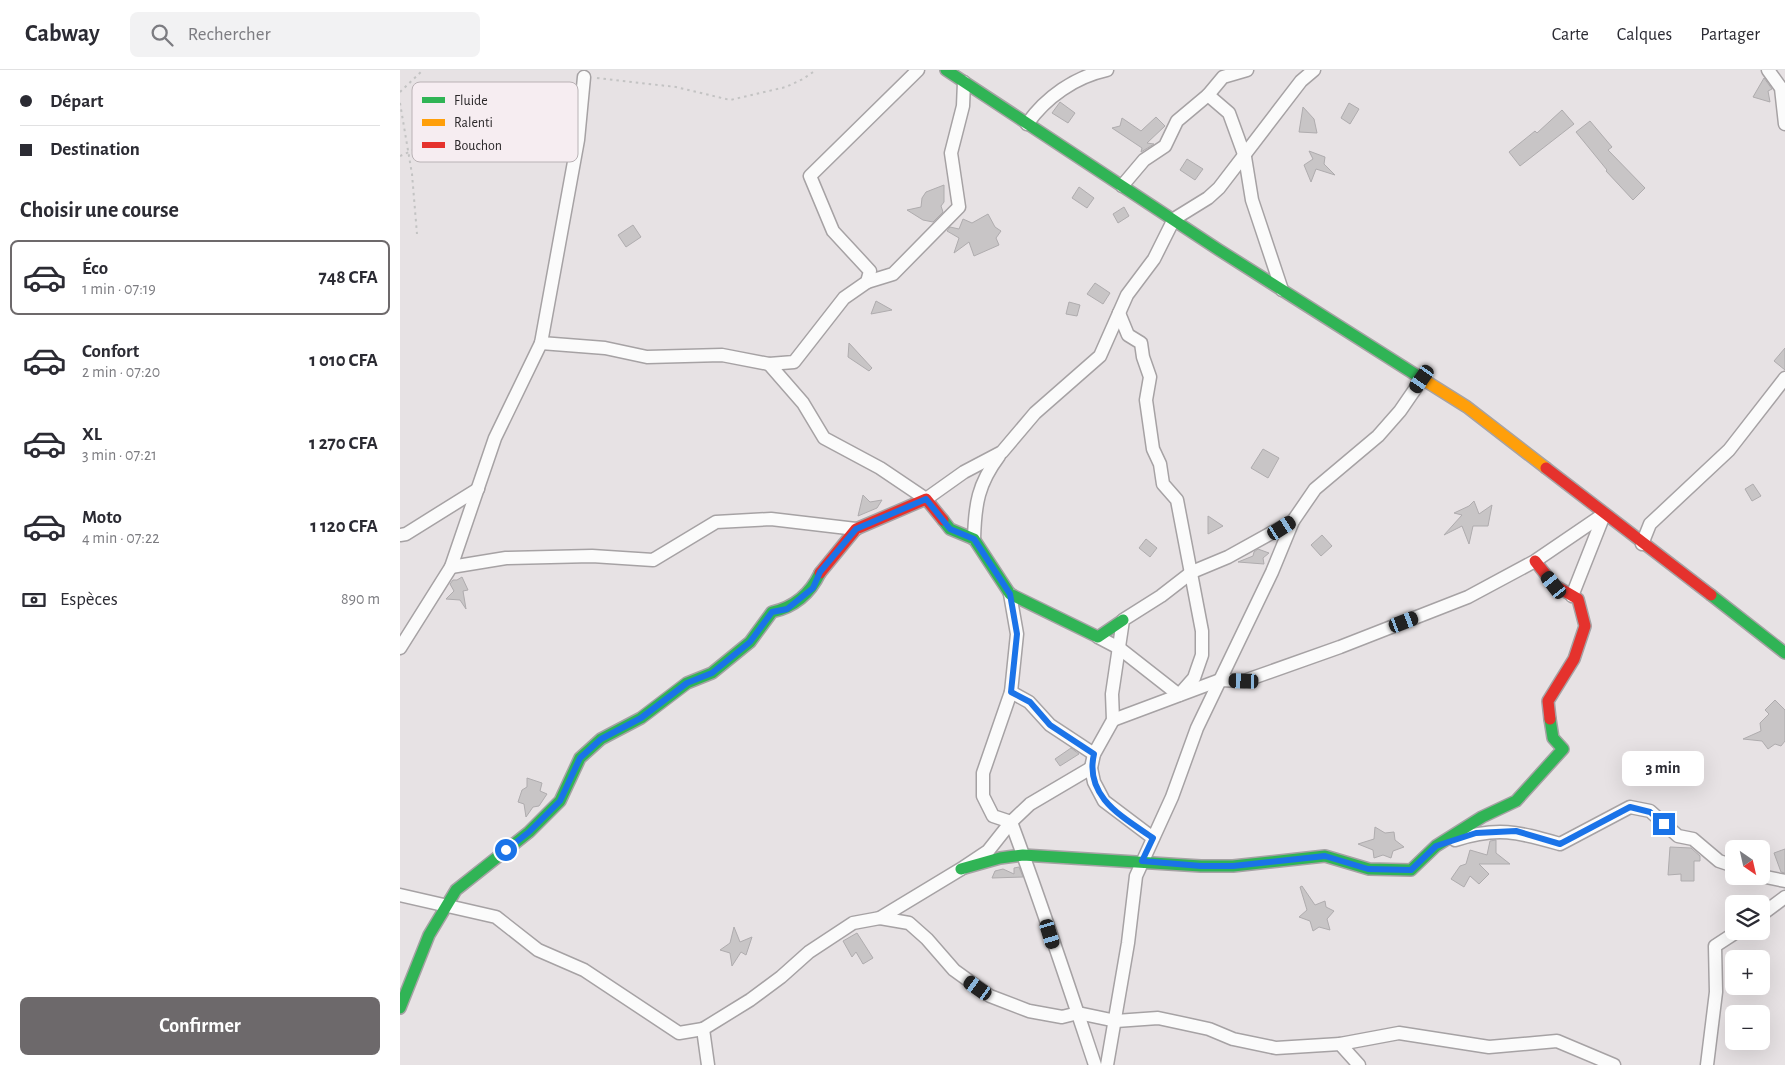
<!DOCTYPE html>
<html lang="fr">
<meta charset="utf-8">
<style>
body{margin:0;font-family:"Alegreya Sans",sans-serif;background:#f2f2f3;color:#2b2b33;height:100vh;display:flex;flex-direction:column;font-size:19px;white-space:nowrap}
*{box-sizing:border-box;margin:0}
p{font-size:16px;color:#7c7c81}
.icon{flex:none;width:28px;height:28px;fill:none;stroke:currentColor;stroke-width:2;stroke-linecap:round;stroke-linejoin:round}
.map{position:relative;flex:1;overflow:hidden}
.sheet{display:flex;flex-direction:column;background:#fff;width:400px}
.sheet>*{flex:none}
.banner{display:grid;align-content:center;height:110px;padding:0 20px;background:#fff}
.needle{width:32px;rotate:146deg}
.buttons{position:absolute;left:1325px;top:770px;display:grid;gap:10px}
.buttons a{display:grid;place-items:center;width:45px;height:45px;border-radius:8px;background:#fff;box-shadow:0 5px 20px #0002;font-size:25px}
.end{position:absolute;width:22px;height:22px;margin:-11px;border:6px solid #1a73e8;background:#fff;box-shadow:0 0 0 2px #fff}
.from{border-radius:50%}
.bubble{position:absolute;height:35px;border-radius:8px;background:#fff;box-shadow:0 5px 20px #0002;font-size:16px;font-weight:700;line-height:35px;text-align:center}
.car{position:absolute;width:15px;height:30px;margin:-15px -8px;border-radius:6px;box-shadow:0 0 4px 1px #0007;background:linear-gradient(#222 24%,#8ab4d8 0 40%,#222 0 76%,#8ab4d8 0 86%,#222 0)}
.banner b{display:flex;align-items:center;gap:18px;height:48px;font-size:19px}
.banner b+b{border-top:1px solid #e1e1e2}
.banner i{width:12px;height:12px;background:#2b2b33}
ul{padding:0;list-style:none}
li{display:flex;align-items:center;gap:15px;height:75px;margin:0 10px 8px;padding:0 10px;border:2px solid transparent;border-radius:8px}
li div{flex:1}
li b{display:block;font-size:19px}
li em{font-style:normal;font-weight:700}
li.on{border-color:#6d696b}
li>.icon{width:45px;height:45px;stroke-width:1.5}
h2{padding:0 20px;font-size:22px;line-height:60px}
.pay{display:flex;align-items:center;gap:12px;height:55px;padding:0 20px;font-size:19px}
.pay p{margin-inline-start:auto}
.button{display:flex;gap:10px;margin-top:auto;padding:10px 20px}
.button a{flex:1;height:58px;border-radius:8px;background:#6d696b;color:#fff;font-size:20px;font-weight:700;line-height:58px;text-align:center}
header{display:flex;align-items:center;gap:30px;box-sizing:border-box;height:70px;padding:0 25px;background:#fff;border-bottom:1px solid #e1e1e2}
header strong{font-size:24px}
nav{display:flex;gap:28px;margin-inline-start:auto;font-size:18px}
.search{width:350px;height:45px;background:#f2f2f3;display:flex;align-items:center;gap:12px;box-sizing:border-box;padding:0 18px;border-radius:8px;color:#7c7c81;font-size:19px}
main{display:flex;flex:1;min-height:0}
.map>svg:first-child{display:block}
.building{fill:#c8c5c6;stroke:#afacae}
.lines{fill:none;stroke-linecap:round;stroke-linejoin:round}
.street-casing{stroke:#a6a2a4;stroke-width:15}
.fast-casing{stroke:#a6a2a4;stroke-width:14}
.slow-casing{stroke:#a6a2a4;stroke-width:14}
.jam-casing{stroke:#a6a2a4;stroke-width:14}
.path{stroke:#c3c3c3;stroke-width:2;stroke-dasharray:2.5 4;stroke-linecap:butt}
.street{stroke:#fbfbfb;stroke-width:12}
.fast{stroke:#30b455;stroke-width:11}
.slow{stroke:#ff9f0a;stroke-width:11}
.jam{stroke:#e5322d;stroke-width:11}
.route{stroke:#1a73e8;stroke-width:6}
.key{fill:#f6edf1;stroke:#b9b2b5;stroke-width:1}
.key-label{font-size:14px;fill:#2b282a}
</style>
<header>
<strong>Cabway</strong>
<div class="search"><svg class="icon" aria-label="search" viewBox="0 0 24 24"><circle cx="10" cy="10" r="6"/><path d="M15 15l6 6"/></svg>Rechercher</div>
<nav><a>Carte</a><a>Calques</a><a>Partager</a></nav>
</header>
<main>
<section class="sheet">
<div class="banner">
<b><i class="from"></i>Départ</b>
<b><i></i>Destination</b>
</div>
<h2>Choisir une course</h2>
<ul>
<li class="on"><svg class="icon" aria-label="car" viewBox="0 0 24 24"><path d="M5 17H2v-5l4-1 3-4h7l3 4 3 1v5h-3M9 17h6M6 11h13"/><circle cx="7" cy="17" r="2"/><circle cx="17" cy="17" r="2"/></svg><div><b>Éco</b><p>1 min · 07:19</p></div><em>748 CFA</em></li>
<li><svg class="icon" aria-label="car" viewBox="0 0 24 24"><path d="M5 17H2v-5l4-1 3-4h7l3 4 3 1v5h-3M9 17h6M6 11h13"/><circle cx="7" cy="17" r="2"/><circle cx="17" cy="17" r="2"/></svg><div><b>Confort</b><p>2 min · 07:20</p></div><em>1 010 CFA</em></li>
<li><svg class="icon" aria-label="car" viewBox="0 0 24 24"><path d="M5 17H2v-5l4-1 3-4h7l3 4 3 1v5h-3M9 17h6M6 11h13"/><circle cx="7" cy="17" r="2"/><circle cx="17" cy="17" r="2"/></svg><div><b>XL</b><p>3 min · 07:21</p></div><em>1 270 CFA</em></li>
<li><svg class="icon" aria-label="car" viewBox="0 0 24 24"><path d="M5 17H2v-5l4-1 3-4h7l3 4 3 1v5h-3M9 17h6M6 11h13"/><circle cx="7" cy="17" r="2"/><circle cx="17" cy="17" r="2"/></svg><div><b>Moto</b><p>4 min · 07:22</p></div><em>1 120 CFA</em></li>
</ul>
<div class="pay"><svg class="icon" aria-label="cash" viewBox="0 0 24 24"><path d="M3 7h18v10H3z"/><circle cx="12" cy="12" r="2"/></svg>Espèces<p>890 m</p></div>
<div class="button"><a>Confirmer</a></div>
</section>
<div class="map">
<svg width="1385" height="995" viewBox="0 0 1385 995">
<rect width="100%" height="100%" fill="#e7e2e4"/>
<g class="building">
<path d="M1364 8 1372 19 1368 21 1370 32 1353 27Z"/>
<path d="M660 32 675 43 668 53 652 43Z"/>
<path d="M949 33 959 39 950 54 941 48Z"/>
<path d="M903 37 914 49 917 63 899 62Z"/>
<path d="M1162 40 1174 54 1120 96 1109 82 1135 61 1137 63Z"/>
<path d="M756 47 765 56 747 73 754 74 741 82 742 78 712 58 720 56 722 48 741 61Z"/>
<path d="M1190 51 1212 77 1208 80 1245 118 1233 130 1206 101 1207 100 1176 62Z"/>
<path d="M909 81 925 87 924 94 935 105 916 99 911 112 904 95 913 89Z"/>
<path d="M787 89 803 99 795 110 780 100Z"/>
<path d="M544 115V132L541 136 543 142 533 152 523 150 507 140 521 137 522 128 526 122Z"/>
<path d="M679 117 694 128 687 138 672 128Z"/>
<path d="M724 137 729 146 718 153 713 144Z"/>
<path d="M588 144 595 157 601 161 596 168 599 175 574 186 569 172 554 183 559 168 547 161 550 157 559 159 563 149 572 153Z"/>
<path d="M233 155 241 167 226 177 218 165Z"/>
<path d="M695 213 710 223 703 234 687 224Z"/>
<path d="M476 231 492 240 471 244Z"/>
<path d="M669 232 680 235 677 246 666 244Z"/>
<path d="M449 273 472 298 469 301 448 287Z"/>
<path d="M1385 278V300L1374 291Z"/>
<path d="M863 379 879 388 868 408 851 398Z"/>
<path d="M1353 414 1361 426 1352 431 1345 419Z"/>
<path d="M463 425 470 432 482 430 477 438 458 446Z"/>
<path d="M1074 431 1079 444 1092 435 1088 456H1073L1069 474 1062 456 1044 465 1062 445 1054 443 1069 436Z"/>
<path d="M808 446 823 456 808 464Z"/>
<path d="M922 465 932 476 921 486 911 475Z"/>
<path d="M746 469 757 478 750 487 739 478Z"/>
<path d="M858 479 869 483 863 488 864 494 838 492 853 486 854 482Z"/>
<path d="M62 507 68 520 63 521 66 539 60 530 46 529 54 521 50 514 53 510H57Z"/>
<path d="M1375 630 1385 640V671L1381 676 1375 674 1368 679 1362 671 1343 669 1361 661 1360 653 1369 644 1365 640Z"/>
<path d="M671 678 679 684 660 696 655 689Z"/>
<path d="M127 708 142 713 140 721 147 724 139 736 133 737 126 747 124 734 118 732 122 720 127 717Z"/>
<path d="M975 757 985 763 994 762 995 770 1004 777 993 781 991 788 983 785 974 788 973 780 958 774 974 769Z"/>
<path d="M1096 770V783L1110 794H1079L1089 804 1079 814 1070 806 1064 817 1051 809 1060 796 1066 794 1070 780 1087 785 1090 771Z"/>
<path d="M1270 777 1291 778 1300 786V791H1294V811H1281V804L1268 805Z"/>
<path d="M1385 779V803L1381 802 1374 783Z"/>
<path d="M619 797 623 807 592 808 595 801 603 799 614 804V798Z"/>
<path d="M902 816 915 835 925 831 926 837 934 841 927 849 930 860 919 857 913 861 910 851 899 847 907 840 900 817Z"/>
<path d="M334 857 340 872 352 867 346 885 341 882 332 896 330 883 320 880 330 873Z"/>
<path d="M457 863 473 888 463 894 456 882 452 887 443 871Z"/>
</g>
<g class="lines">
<g class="street-casing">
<g id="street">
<path d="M1368 0 1381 18 1385 54"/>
<path d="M808 25 829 43 845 87 852 130 882 220"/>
<path d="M627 54C646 27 675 7 707 0"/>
<path d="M722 116 744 90 765 76 777 51 808 25 823 7 847 0"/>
<path d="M467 212 493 204 559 137 551 83 563 36 564 12"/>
<path d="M141 273 205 278 247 287 322 285 369 294 394 292 444 228 467 212 470 201 433 161 410 106 518 0"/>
<path d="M369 294 403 333 424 368 480 398 526 429 564 402 602 382 635 343 700 286 727 225 754 189 774 149 808 128 819 118 901 11 914 0"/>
<path d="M0 465 6 464 78 419"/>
<path d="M574 469C575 434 578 414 599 386"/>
<path d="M1242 474 1250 454 1329 380 1385 308"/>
<path d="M51 497 106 488 192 486 253 490 316 452 371 449 456 459"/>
<path d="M610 524 617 564 611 622 583 703V726L593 746 611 752C641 832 668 914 695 995"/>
<path d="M1172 526 1204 445"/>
<path d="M698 567 719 578 779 625 794 608 802 585V561L777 430 763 414 760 394 753 379 746 330 750 307 743 287 741 273 728 265 719 243"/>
<path d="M0 578 51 497 95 368 141 273 178 70 184 7"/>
<path d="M611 622 629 632 650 655 694 684"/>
<path d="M713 650 820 610 844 611 940 577 1068 527 1135 491 1204 444"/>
<path d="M753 768 704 731 694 712 691 698 694 684 713 650 712 624 723 550 761 526 792 502 828 487 893 451"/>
<path d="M1055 770C1098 756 1118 762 1160 774L1230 737 1250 741 1278 766 1293 769 1319 791 1334 796"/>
<path d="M1361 806 1385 811"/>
<path d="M0 825 96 847 138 880 184 900 279 963 303 959"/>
<path d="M1361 845 1385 827"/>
<path d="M480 848 509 853 527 869 554 900 590 926 629 941 662 947 678 943 716 951 758 948 809 959 833 969 876 978 940 974 959 995"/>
<path d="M940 974 999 963 1089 977 1157 971 1214 995"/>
<path d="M308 995 303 959 350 930 381 907 409 882 453 853 480 848 561 799 588 781 611 752 630 734 691 698"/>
<path d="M707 995 728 873 736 806 772 727 797 658 872 502 893 451 915 419 978 366 1000 341 1022 309"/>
<path d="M1307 995 1316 922 1315 876 1338 861"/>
</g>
</g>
<g class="fast-casing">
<g id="fast">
<path d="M546 0 819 180 1024 310"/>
<path d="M543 450 550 459 574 469 610 524 698 567 723 550"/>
<path d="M1311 525 1385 583"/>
<path d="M561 799 600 788 623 785 801 796H833L925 786 969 799 1011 800 1036 776 1082 747 1116 731 1163 679 1153 668 1150 649"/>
<path d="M0 938 29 865 56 820 129 762 160 731 180 688 201 669 241 648 287 613 312 603 350 572 372 542C395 537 410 524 420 503"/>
</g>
</g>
<g class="slow-casing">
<path id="slow" d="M1024 310 1067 337 1146 398"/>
</g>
<g class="jam-casing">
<g id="jam">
<path d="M1146 398 1311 525"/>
<path d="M1135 491 1154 515 1178 529 1185 556 1174 589 1148 631 1150 649"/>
<path d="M420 503 456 459 526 429 543 450"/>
</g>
</g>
<g class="path">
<path d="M197 8 276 17 330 30 386 17 403 9 416 0"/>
<path d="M0 22 23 0"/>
<path d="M0 33 12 104 17 164"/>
<path d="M0 86 29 73 71 61 171 18"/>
</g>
<use href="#street" class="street"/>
<use href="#fast" class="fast"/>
<use href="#slow" class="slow"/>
<use href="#jam" class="jam"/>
</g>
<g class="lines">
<path class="route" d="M106 780 129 762 160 731 180 688 201 669 241 648 287 613 312 603 350 572 372 542 387 539 413 518 420 502 456 459 526 429 550 459 574 469 610 524 617 564 611 622 630 632 650 655 694 684C684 727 723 747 753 768L742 791 801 796H833L925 786 968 799 1011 800 1036 776 1076 763 1116 761 1160 774 1230 737 1250 742 1264 754"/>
</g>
<rect x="12" y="12" width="166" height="80" rx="8" class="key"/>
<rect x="22" y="27" width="23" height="6" fill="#30b455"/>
<rect x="22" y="49" width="23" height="7" fill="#ff9f0a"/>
<rect x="22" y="72" width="23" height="6" fill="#e5322d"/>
<g class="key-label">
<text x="54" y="35">Fluide</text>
<text x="54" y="57">Ralenti</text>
<text x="54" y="80">Bouchon</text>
</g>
</svg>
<div class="buttons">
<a><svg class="needle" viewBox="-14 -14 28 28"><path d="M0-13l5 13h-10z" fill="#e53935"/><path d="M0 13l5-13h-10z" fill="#7c7c81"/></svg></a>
<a><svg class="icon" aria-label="layers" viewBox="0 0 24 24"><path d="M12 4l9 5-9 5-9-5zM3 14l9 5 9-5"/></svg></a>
<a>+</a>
<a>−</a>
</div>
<i class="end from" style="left:106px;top:780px"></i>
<i class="end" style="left:1264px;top:754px"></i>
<div class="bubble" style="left:1222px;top:681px;width:82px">3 min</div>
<i class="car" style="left:1022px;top:309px;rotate:215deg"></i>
<i class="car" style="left:882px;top:458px;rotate:58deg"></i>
<i class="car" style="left:1154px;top:515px;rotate:322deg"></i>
<i class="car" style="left:1004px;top:552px;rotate:69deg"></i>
<i class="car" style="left:844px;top:611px;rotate:272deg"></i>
<i class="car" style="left:650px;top:864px;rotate:163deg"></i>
<i class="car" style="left:578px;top:918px;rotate:305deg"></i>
</div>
</main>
